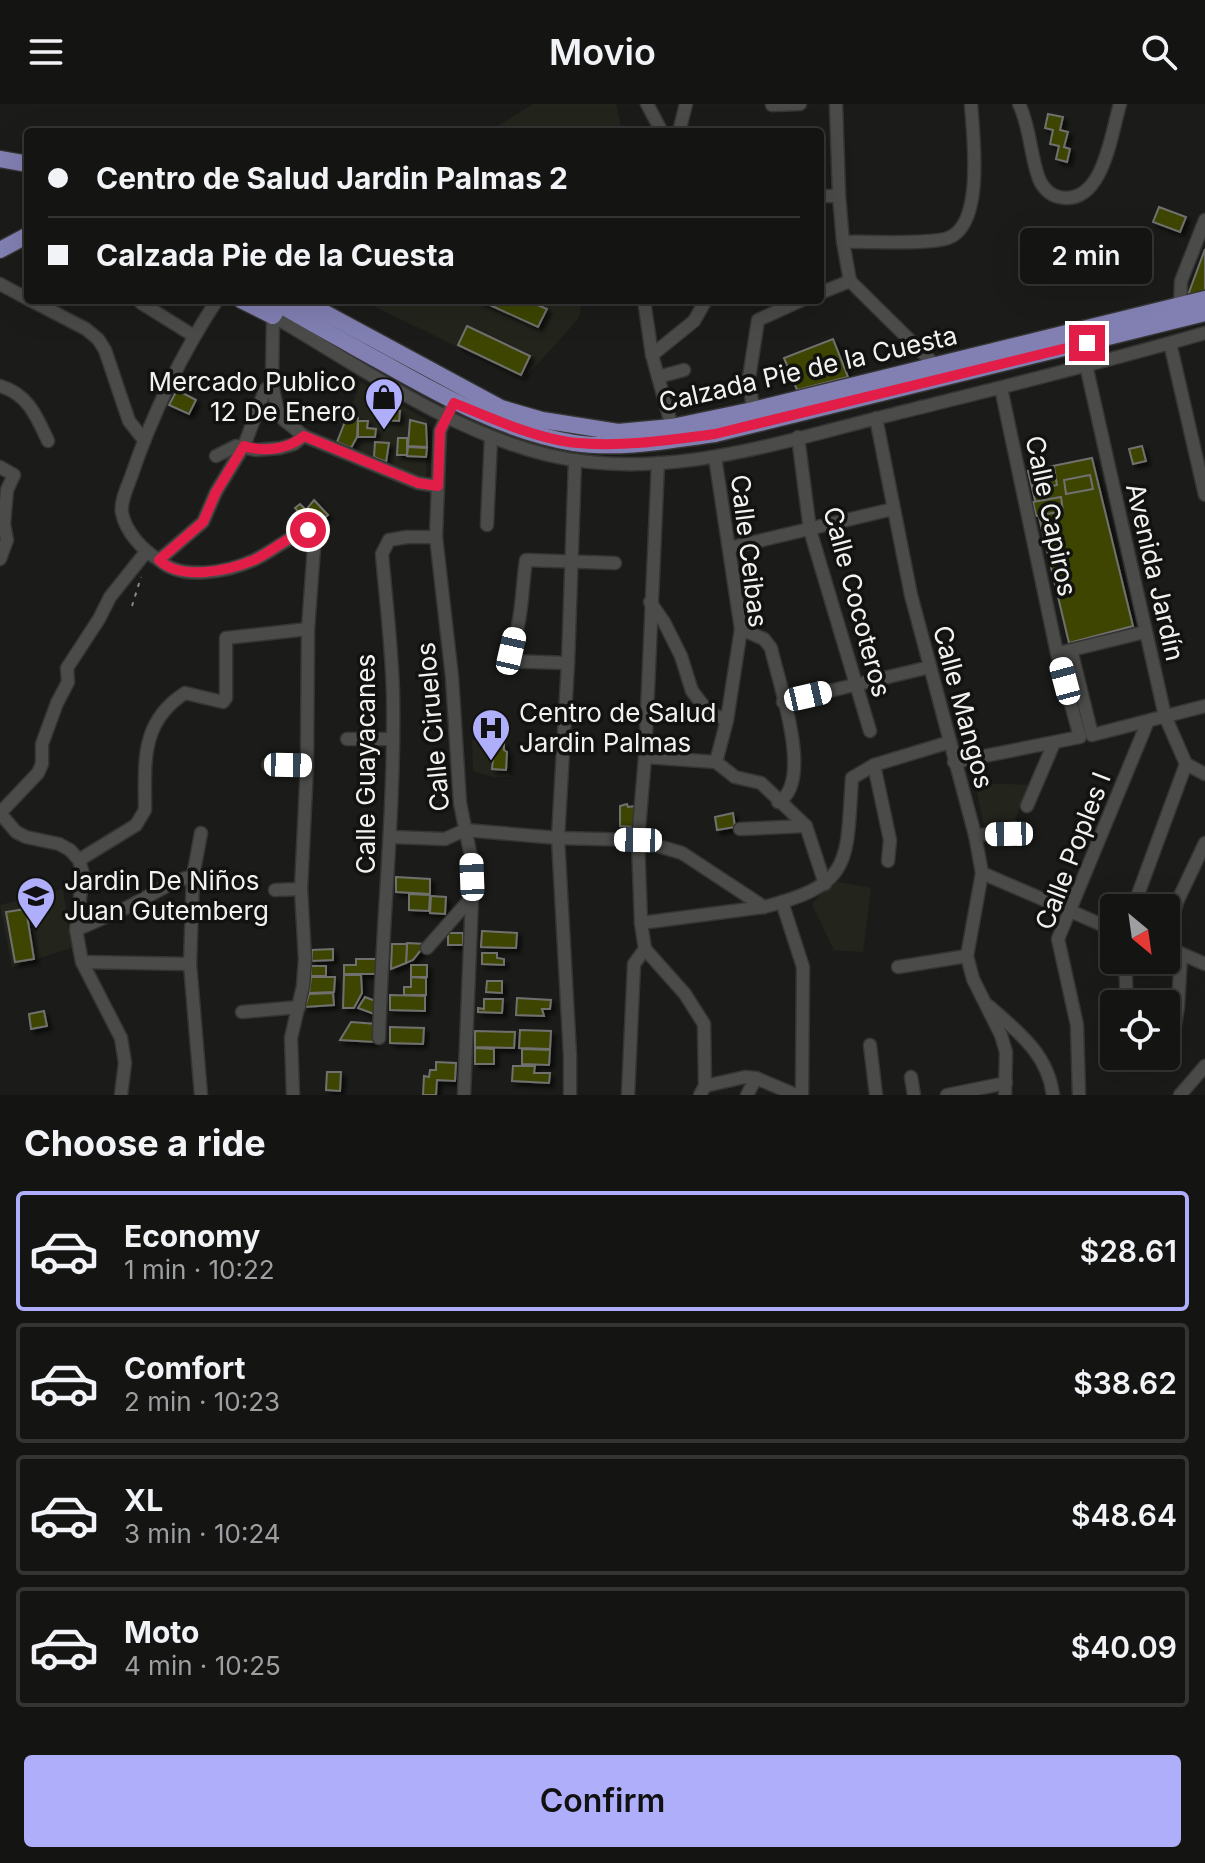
<!DOCTYPE html>
<meta charset="utf-8">
<style>
body{margin:0;font-family:Inter,sans-serif;background:#1d1e1c;color:#f1f3f6;height:100vh;display:flex;flex-direction:column;font-size:30px;white-space:nowrap}
*{box-sizing:border-box;margin:0}
p{font-size:26px;color:#9d9fa0}
.icon{flex:none;width:44px;height:44px;fill:none;stroke:currentColor;stroke-width:2;stroke-linecap:round;stroke-linejoin:round}
.map{position:relative;height:991px;overflow:hidden}
.sheet{display:flex;flex-direction:column;background:#141513;flex:1}
.sheet>*{flex:none}
.top-card{position:absolute;left:24px;top:24px;width:800px;height:176px;border-radius:8px;box-shadow:0 8px 32px #0002,0 0 0 2px #333433;display:grid;align-content:center;height:176px;padding:0 24px;background:#141513}
.needle{width:52px;rotate:151deg}
.controls{position:absolute;left:1100px;top:790px;display:grid;gap:16px}
.controls a{display:grid;place-items:center;width:80px;height:80px;border-radius:8px;background:#141513;box-shadow:0 8px 32px #0002,0 0 0 2px #333433;font-size:40px}
.end{position:absolute;width:36px;height:36px;margin:-18px;border:10px solid #e11d48;background:#fff;box-shadow:0 0 0 4px #fff}
.from{border-radius:50%}
.bubble{position:absolute;height:56px;border-radius:8px;background:#141513;box-shadow:0 8px 32px #0002,0 0 0 2px #333433;font-size:26px;font-weight:600;line-height:56px;text-align:center}
.car{position:absolute;width:24px;height:48px;margin:-24px -12px;border-radius:10px;box-shadow:0 0 6px 2px #0007;background:linear-gradient(#fff 24%,#345 0 40%,#fff 0 76%,#345 0 86%,#fff 0)}
.top-card b{display:flex;align-items:center;gap:28px;height:76px;font-size:30px}
.top-card b+b{border-top:2px solid #333433}
.top-card i{width:20px;height:20px;background:#f1f3f6}
ul{padding:0;list-style:none}
li{display:flex;align-items:center;gap:24px;height:120px;margin:0 16px 12px;padding:0 8px;border:4px solid #333433;border-radius:8px}
li div{flex:1}
li b{display:block;font-size:30px}
li em{font-style:normal;font-weight:600}
li.active{border-color:#afaefa}
li>.icon{width:72px;height:72px;stroke-width:1.5}
h2{padding:0 24px;font-size:36px;line-height:96px}
.button{display:flex;gap:16px;margin-top:auto;padding:16px 24px}
.button a{flex:1;height:92px;border-radius:8px;background:#afaefa;color:#111;font-size:32px;font-weight:600;line-height:92px;text-align:center}
header{display:flex;justify-content:space-between;align-items:center;height:104px;padding:0 24px;background:#141513;font-size:36px;font-weight:600}
.map>svg:first-child{display:block}
.built{fill:#23251d}
.building{fill:#3e4406;stroke:#70716e;stroke-width:2;filter:url(#shadow)}
.lines{fill:none;stroke-linecap:round;stroke-linejoin:round}
.minor-casing{stroke:#353534;stroke-width:15}
.major-casing{stroke:#353534;stroke-width:19}
.path{stroke:#8a8a88;stroke-width:2;stroke-dasharray:4 6;stroke-linecap:butt}
.minor{stroke:#4b4b49;stroke-width:12}
.major{stroke:#8280b3;stroke-width:16}
.route{stroke:#e11d48;stroke-width:10}
.labels{text-anchor:middle;stroke-width:7;stroke-linejoin:round;paint-order:stroke}
.street-label{font-size:26px;fill:#f2f2f1;stroke:#121310}
.poi-label{font-size:26px;fill:#f2f2f1;stroke:#121310;text-anchor:start}
</style>
<header><svg class="icon" aria-label="menu" viewBox="0 0 24 24"><path d="M4 6h16M4 12h16M4 18h16"/></svg>Movio<svg class="icon" aria-label="search" viewBox="0 0 24 24"><circle cx="10" cy="10" r="6"/><path d="M15 15l6 6"/></svg></header>
<div class="map">
<svg width="1205" height="991" viewBox="0 0 1205 991">
<defs>
<filter id="shadow"><feDropShadow dx="4" dy="4" stdDeviation="2" flood-color="#0009"/></filter>
</defs>
<rect width="100%" height="100%" fill="#1b1c19"/>
<g class="built">
<path d="M533 0H616L622 28H488Z"/>
<path d="M361 196H582L579 214 524 275Z"/>
<path d="M361 278 427 316 426 374 410 372 337 338Z"/>
<path d="M492 635 506 637 510 673H494L473 667 472 636Z"/>
<path d="M975 679 1033 681 1025 702 1020 700 1012 727H985Z"/>
<path d="M833 777 871 784 863 848 834 846 812 800Z"/>
<path d="M63 785 71 844 12 863 0 801Z"/>
</g>
<g class="building">
<path d="M1048 10 1063 13 1060 26 1068 28 1064 43 1070 45 1067 58 1056 55 1059 42 1050 40 1053 26 1045 24Z"/>
<path d="M1159 103 1186 113 1180 128 1153 118Z"/>
<path d="M1205 145V192L1188 191Z"/>
<path d="M479 196H526L547 205 538 223Z"/>
<path d="M467 222 530 252 521 271 458 241Z"/>
<path d="M833 235 848 273 797 286 784 254Z"/>
<path d="M177 286 196 296 189 310 169 301Z"/>
<path d="M383 306 400 307 399 317 383 316Z"/>
<path d="M348 310 358 314 357 333 351 344 337 338Z"/>
<path d="M410 316 426 320 427 343 408 342Z"/>
<path d="M358 317H368L367 324 376 325 375 333H358Z"/>
<path d="M398 334H407V351H397Z"/>
<path d="M375 338 389 339 386 358 374 353Z"/>
<path d="M1142 342 1146 357 1133 360 1129 345Z"/>
<path d="M408 343 427 344 426 353 407 352Z"/>
<path d="M1092 354 1133 522 1069 539 1028 367Z"/>
<path d="M1054 363 1057 381 1034 386 1030 368Z"/>
<path d="M1090 371 1093 385 1066 390 1064 376Z"/>
<path d="M1061 393 1063 407 1036 412 1033 398Z"/>
<path d="M314 396 328 411 312 424 295 404 300 400 306 406Z"/>
<path d="M498 638 504 639V646L507 648 506 666 492 665 494 646H498Z"/>
<path d="M627 700 628 703 636 702 635 723 620 722V702Z"/>
<path d="M733 709 735 723 717 726 715 713Z"/>
<path d="M396 773 430 775V790L396 788Z"/>
<path d="M409 790 430 791 429 807 409 806Z"/>
<path d="M431 792 446 793 445 810 430 809Z"/>
<path d="M26 805 34 855 15 858 6 808Z"/>
<path d="M482 827 517 829 516 844 481 843Z"/>
<rect x="448" y="829" width="15" height="12"/>
<path d="M407 839 426 840 413 856 406 859Z"/>
<path d="M392 840H407L406 859 391 865Z"/>
<path d="M333 845V856L312 857V846Z"/>
<path d="M482 849H497V854L504 855V861L482 860Z"/>
<path d="M356 855H379V870H344V861H356Z"/>
<rect x="411" y="861" width="16" height="12"/>
<rect x="311" y="862" width="15" height="10"/>
<path d="M344 871H361L362 889 354 904H343Z"/>
<path d="M311 873H335L334 888 309 889Z"/>
<path d="M411 873 426 874V891H404V883H411Z"/>
<path d="M487 877H502V889L486 888Z"/>
<path d="M333 889 334 901 305 903 309 890Z"/>
<path d="M390 891 425 892V907L390 906Z"/>
<path d="M365 893 378 898 377 911 358 904Z"/>
<path d="M517 894 551 896 550 905H542L544 912 516 911Z"/>
<path d="M484 895H503L502 909 478 908V904L484 905Z"/>
<path d="M44 907 47 922 31 925 29 910Z"/>
<path d="M351 918 377 920 375 938 340 936Z"/>
<path d="M390 923 424 924 423 940 390 939Z"/>
<path d="M520 926 551 927 550 945 519 944Z"/>
<path d="M475 927 515 928 514 944 475 943Z"/>
<path d="M475 944 494 945V960H475Z"/>
<path d="M522 945 550 946 549 961 522 960Z"/>
<path d="M436 958 456 959 455 977 437 976 436 991H423L424 972 429 973 430 966H436Z"/>
<path d="M513 962H535L534 969H550L549 979 512 977Z"/>
<path d="M327 968H341L340 987 326 986Z"/>
</g>
<g class="lines">
<g class="minor-casing">
<g id="minor">
<path d="M647 0 662 28"/>
<path d="M836 0 839 92 843 138 850 177 937 263"/>
<path d="M1019 0C1030 23 1030 48 1038 72 1041 82 1049 91 1059 93 1103 103 1111 30 1120 0"/>
<path d="M772 1 800 0"/>
<path d="M679 28 686 0"/>
<path d="M820 92H839"/>
<path d="M843 138C867 137 928 141 948 134 985 121 973 31 971 0"/>
<path d="M0 180 28 195"/>
<path d="M820 189 850 177"/>
<path d="M30 196 86 225 98 235 105 246 129 317 144 336"/>
<path d="M217 196C181 251 152 311 131 373 127 384 120 398 122 409 126 429 143 446 159 456L203 418 216 388 244 342 265 286 272 280"/>
<path d="M644 196 652 251 672 323"/>
<path d="M141 199 194 232"/>
<path d="M1180 202 1181 177 1205 116"/>
<path d="M1170 239 1205 391"/>
<path d="M652 251 694 217 706 196"/>
<path d="M1086 261 1165 612 1186 660 1205 670"/>
<path d="M658 273 684 266"/>
<path d="M0 282C28 290 37 313 48 337"/>
<path d="M450 305 440 327 436 433 452 573 460 699 471 753 472 793 464 991"/>
<path d="M753 306 749 274 758 216 802 196"/>
<path d="M876 314 911 491 975 731 982 769 967 852 973 875 1001 931 1006 948 1005 991"/>
<path d="M798 333 810 426 870 627"/>
<path d="M216 352 236 342 256 346 280 344 294 340 304 332"/>
<path d="M715 353 741 525 727 616 716 658"/>
<path d="M0 363 14 371 7 386 4 420 7 436 0 455"/>
<path d="M438 382 418 379 304 332 284 316 277 304 272 280 273 212C361 263 449 327 548 351 665 379 782 337 894 310 998 284 1102 259 1205 229"/>
<path d="M487 421 491 333"/>
<path d="M729 444 893 405"/>
<path d="M159 456C182 477 227 468 254 456 273 447 288 433 308 426L314 443 308 525 307 661 301 785 305 855 303 882 291 934 293 991"/>
<path d="M650 498 664 518 681 552 692 587 709 609 727 616"/>
<path d="M741 525 764 535 771 544C778 577 815 679 778 698"/>
<path d="M1071 546 1145 528"/>
<path d="M1057 549 1071 546 1092 631 1205 602"/>
<path d="M568 559 504 557C523 530 521 488 526 456L615 459"/>
<path d="M783 598 930 563"/>
<path d="M347 635H391"/>
<path d="M645 653 716 658"/>
<path d="M716 658 735 673 761 679 806 722 825 780"/>
<path d="M954 658 1080 633 1057 549 1001 284"/>
<path d="M268 661H307"/>
<path d="M874 661 890 736 888 757"/>
<path d="M1027 702 1054 639"/>
<path d="M0 709 16 728 26 733 59 740 70 746 79 756 83 770 76 826 82 858 121 934 125 959 121 991"/>
<path d="M0 709 38 669 42 660V640L57 599 68 578 67 564 99 515 110 493 146 448"/>
<path d="M740 725 806 722"/>
<path d="M975 731 1009 730"/>
<path d="M391 733 445 735 465 726 558 734 638 736 682 749 764 803C854 780 846 758 852 674L874 661 950 638"/>
<path d="M79 756 136 721 145 706C145 658 140 618 185 589L223 598 226 594V534L308 525"/>
<path d="M982 769 1114 826"/>
<path d="M275 786 301 785"/>
<path d="M782 798 803 863 802 991"/>
<path d="M1133 804 1186 660"/>
<path d="M641 819 764 803"/>
<path d="M76 826 128 803 176 777 193 772"/>
<path d="M1166 835 1177 798 1205 739"/>
<path d="M1166 843 1205 860"/>
<path d="M427 844 472 793"/>
<path d="M645 845 685 890 704 920 705 982 700 991"/>
<path d="M1125 856 1127 900"/>
<path d="M82 858 190 860"/>
<path d="M898 863 967 852"/>
<path d="M989 902C1018 928 1048 950 1053 991"/>
<path d="M242 908 299 903"/>
<path d="M379 934C382 819 395 705 393 591 392 544 386 497 382 450L389 436 407 433H436"/>
<path d="M870 941 876 991"/>
<path d="M1171 945 1178 902 1181 851"/>
<path d="M1130 952V960"/>
<path d="M911 973 914 991"/>
<path d="M705 982 745 973 756 974 796 991"/>
<path d="M201 991 190 860 193 772 201 729"/>
<path d="M570 991V951L558 734 568 559 575 356"/>
<path d="M628 991 634 860 645 845 641 819 638 736 645 653 658 359"/>
<path d="M747 991 756 974"/>
<path d="M947 991 1006 979"/>
<path d="M1079 991 1077 921 1058 835 1148 617"/>
<path d="M1180 991 1205 962"/>
</g>
</g>
<g class="major-casing">
<g id="major">
<path d="M0 55 28 60"/>
<path d="M0 146 28 131"/>
<path d="M241 196 273 212 280 201"/>
<path d="M272 196C307 217 342 236 378 256 440 291 503 327 574 339 620 346 670 336 715 330L1205 209"/>
<path d="M301 196 501 304 542 316 618 328 672 323 753 306 1205 195"/>
</g>
</g>
<path class="path" d="M132 502 141 473"/>
<use href="#minor" class="minor"/>
<use href="#major" class="major"/>
</g>
<g class="lines">
<path class="route" d="M308 426C288 432 273 447 254 456 228 467 181 477 159 456L203 418 216 388 244 342C264 348 287 346 304 332L418 379 438 382 440 327 454 299C490 314 540 336 578 339 624 343 669 336 715 330L1087 239"/>
</g>
<defs>
<g id="shop-pin" transform="scale(2)"><path d="M0 17L-7.5 6A9.5 9.5 0 1 1 7.5 6Z" fill="#afaefa" stroke="#121310"/><path d="M-5-2.5h2.3a2.7 3.5 0 0 1 5.4 0H5L5.5 6h-11ZM-1.5-2.5h3a1.5 2.3 0 0 0-3 0Z" fill="#111"/></g>
<g id="hospital-pin" transform="scale(2)"><path d="M0 17L-7.5 6A9.5 9.5 0 1 1 7.5 6Z" fill="#afaefa" stroke="#121310"/><path d="M-5-5h3v3.5h4V-5h3V5h-3V1.5h-4V5h-3Z" fill="#111"/></g>
<g id="school-pin" transform="scale(2)"><path d="M0 17L-7.5 6A9.5 9.5 0 1 1 7.5 6Z" fill="#afaefa" stroke="#121310"/><path d="M0-5L7-2L0 1L-7-2ZM-4 1L0 2.5L4 1V4Q0 6-4 4Z" fill="#111"/></g>
</defs>
<g fill-rule="evenodd">
<use href="#shop-pin" x="384" y="293"/>
<use href="#hospital-pin" x="491" y="624"/>
<use href="#school-pin" x="36" y="792"/>
</g>
<g class="labels">
<g class="street-label">
<text transform="translate(808 265) rotate(-13)" y="9">Calzada Pie de la Cuesta</text>
<text transform="translate(1051 412) rotate(78)" y="9">Calle Capiros</text>
<text transform="translate(749 447) rotate(83)" y="9">Calle Ceibas</text>
<text transform="translate(1155 468) rotate(77)" y="9">Avenida Jardín</text>
<text transform="translate(857 498) rotate(75)" y="9">Calle Cocoteros</text>
<text transform="translate(963 603) rotate(75)" y="9">Calle Mangos</text>
<text transform="translate(433 623) rotate(-95)" y="9">Calle Ciruelos</text>
<text transform="translate(366 660) rotate(-90)" y="9">Calle Guayacanes</text>
<text transform="translate(1073 747) rotate(-69)" y="9">Calle Poples I</text>
</g>
<g class="poi-label">
<text x="356" y="287" text-anchor="end">Mercado Publico<tspan x="356" dy="30">12 De Enero</tspan></text>
<text x="519" y="618">Centro de Salud<tspan x="519" dy="30">Jardin Palmas</tspan></text>
<text x="64" y="786">Jardin De Niños<tspan x="64" dy="30">Juan Gutemberg</tspan></text>
</g>
</g>
</svg>
<div class="controls">
<a><svg class="needle" viewBox="-14 -14 28 28"><path d="M0-13l5 13h-10z" fill="#e53935"/><path d="M0 13l5-13h-10z" fill="#9d9fa0"/></svg></a>
<a><svg class="icon" aria-label="locate" viewBox="0 0 24 24"><circle cx="12" cy="12" r="6"/><path d="M12 2v4M12 18v4M2 12h4M18 12h4"/></svg></a>
</div>
<i class="end from" style="left:308px;top:426px"></i>
<i class="end" style="left:1087px;top:239px"></i>
<div class="bubble" style="left:1020px;top:124px;width:132px">2 min</div>
<i class="car" style="left:511px;top:547px;rotate:13deg"></i>
<i class="car" style="left:1065px;top:577px;rotate:345deg"></i>
<i class="car" style="left:808px;top:592px;rotate:77deg"></i>
<i class="car" style="left:288px;top:661px;rotate:91deg"></i>
<i class="car" style="left:1009px;top:730px;rotate:269deg"></i>
<i class="car" style="left:638px;top:736px;rotate:271deg"></i>
<i class="car" style="left:472px;top:773px;rotate:358deg"></i>
<div class="top-card">
<b><i class="from"></i>Centro de Salud Jardin Palmas 2</b>
<b><i></i>Calzada Pie de la Cuesta</b>
</div>
</div>
<section class="sheet">
<h2>Choose a ride</h2>
<ul>
<li class="active"><svg class="icon" aria-label="car" viewBox="0 0 24 24"><path d="M5 17H2v-5l4-1 3-4h7l3 4 3 1v5h-3M9 17h6M6 11h13"/><circle cx="7" cy="17" r="2"/><circle cx="17" cy="17" r="2"/></svg><div><b>Economy</b><p>1 min · 10:22</p></div><em>$28.61</em></li>
<li><svg class="icon" aria-label="car" viewBox="0 0 24 24"><path d="M5 17H2v-5l4-1 3-4h7l3 4 3 1v5h-3M9 17h6M6 11h13"/><circle cx="7" cy="17" r="2"/><circle cx="17" cy="17" r="2"/></svg><div><b>Comfort</b><p>2 min · 10:23</p></div><em>$38.62</em></li>
<li><svg class="icon" aria-label="car" viewBox="0 0 24 24"><path d="M5 17H2v-5l4-1 3-4h7l3 4 3 1v5h-3M9 17h6M6 11h13"/><circle cx="7" cy="17" r="2"/><circle cx="17" cy="17" r="2"/></svg><div><b>XL</b><p>3 min · 10:24</p></div><em>$48.64</em></li>
<li><svg class="icon" aria-label="car" viewBox="0 0 24 24"><path d="M5 17H2v-5l4-1 3-4h7l3 4 3 1v5h-3M9 17h6M6 11h13"/><circle cx="7" cy="17" r="2"/><circle cx="17" cy="17" r="2"/></svg><div><b>Moto</b><p>4 min · 10:25</p></div><em>$40.09</em></li>
</ul>
<div class="button"><a>Confirm</a></div>
</section>
